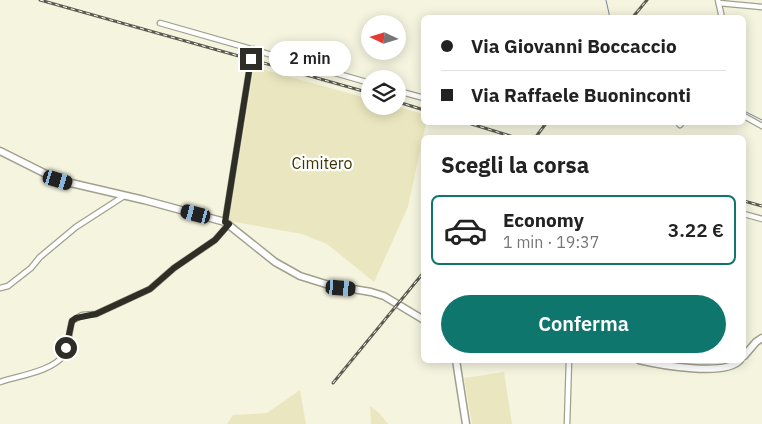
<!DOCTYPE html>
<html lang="it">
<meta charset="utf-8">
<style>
body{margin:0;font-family:"IBM Plex Sans",sans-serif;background:#f2f2f2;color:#222;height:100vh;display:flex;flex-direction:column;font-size:19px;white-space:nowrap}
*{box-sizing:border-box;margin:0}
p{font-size:16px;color:#767676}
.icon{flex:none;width:28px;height:28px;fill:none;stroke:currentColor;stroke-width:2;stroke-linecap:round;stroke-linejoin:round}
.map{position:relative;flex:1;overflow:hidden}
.drawer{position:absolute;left:421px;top:135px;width:325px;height:228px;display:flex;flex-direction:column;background:#fff;border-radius:8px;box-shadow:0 2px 12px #0003}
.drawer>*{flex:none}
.guide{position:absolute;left:421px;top:15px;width:325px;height:110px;border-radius:8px;box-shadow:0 2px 12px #0003;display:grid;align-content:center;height:110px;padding:0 20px;background:#fff}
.needle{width:32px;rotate:274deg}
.fabs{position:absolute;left:361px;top:15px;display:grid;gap:10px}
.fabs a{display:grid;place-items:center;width:45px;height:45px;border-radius:50%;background:#fff;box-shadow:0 2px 12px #0003;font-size:25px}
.end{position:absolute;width:22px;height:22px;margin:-11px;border:6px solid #2e2e26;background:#fff;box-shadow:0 0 0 2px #fff}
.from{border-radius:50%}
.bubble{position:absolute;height:35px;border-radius:18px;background:#fff;box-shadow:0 2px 12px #0003;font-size:16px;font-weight:600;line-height:35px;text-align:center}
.car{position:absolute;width:15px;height:30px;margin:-15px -8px;border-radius:6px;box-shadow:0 0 4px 1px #0007;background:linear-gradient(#222 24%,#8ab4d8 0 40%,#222 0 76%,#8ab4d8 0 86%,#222 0)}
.guide b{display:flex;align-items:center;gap:18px;height:48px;font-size:19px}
.guide b+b{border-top:1px solid #e0e0e0}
.guide i{width:12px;height:12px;background:#222}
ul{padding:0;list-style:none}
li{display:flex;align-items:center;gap:15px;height:70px;margin:0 10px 8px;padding:0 10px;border:2px solid transparent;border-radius:8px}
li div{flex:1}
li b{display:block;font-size:19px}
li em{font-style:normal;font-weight:600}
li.current{border-color:#0f766e}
li>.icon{width:45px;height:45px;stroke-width:1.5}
h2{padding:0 20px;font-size:22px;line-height:60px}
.primary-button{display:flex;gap:10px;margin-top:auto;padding:10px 20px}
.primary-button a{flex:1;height:58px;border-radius:30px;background:#0f766e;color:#fff;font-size:20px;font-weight:600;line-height:58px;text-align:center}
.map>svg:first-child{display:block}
.green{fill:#eae7c0}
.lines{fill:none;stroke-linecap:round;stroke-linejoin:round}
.stream{stroke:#77869a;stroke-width:1}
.street-casing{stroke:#a1a08d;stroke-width:7}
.secondary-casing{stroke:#a1a08d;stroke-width:9}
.street{stroke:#fff;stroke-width:4.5}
.secondary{stroke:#fff;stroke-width:6}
.rail-casing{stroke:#5b5b50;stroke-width:3}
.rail{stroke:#fff;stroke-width:1;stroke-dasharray:4;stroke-linecap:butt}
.route{stroke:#2e2e26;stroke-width:6}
.labels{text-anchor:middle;stroke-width:4.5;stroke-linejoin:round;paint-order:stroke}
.park-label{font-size:16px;fill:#3b3605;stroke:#fff}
</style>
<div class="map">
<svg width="762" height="424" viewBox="0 0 762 424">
<rect width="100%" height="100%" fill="#f5f4df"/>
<g class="green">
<path d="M254 67 370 99V106H395L424 114V122L426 123 408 207 374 282 327 244 302 234 229 221Z"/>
<path d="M504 372 512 424H472L464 378Z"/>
<path d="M300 390 306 424H227L233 415 267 413Z"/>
<path d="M370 406 379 413 388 424H371Z"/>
</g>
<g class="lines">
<g class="stream">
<path d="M606 0 610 18"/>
<path d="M744 111 762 120"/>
</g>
<g class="street-casing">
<g id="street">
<path d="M718 0 722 18"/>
<path d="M719 3 762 7"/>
<path d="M160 23 370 83"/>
<path d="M398 91 424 98"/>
<path d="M744 116 762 126"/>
<path d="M678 122 680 125 682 122"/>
<path d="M744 214 762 219"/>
<path d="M225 222 251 59 254 49"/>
<path d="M0 288 8 286 31 268 40 257 76 227 124 196"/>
<path d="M0 382C18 376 53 371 64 355 69 346 69 331 72 321L82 315 96 314 150 289 174 268 215 240 229 224"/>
<path d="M567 424 569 360"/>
</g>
</g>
<g class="secondary-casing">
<g id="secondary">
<path d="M0 151 58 180 144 200 225 222 275 262 300 276 329 285 371 292 384 296 424 320"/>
<path d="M744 356 756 342 762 338"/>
<path d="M456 360 466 424"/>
<path d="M639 360C660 365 726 377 740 360"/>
</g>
</g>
<use href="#street" class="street"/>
<use href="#secondary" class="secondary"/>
<g class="rail-casing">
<g id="rail">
<path d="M40 0 370 93"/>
<path d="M632 18 647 0"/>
<path d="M398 102 424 110"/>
<path d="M465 122 517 138"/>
<path d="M535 138 547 122"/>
<path d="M744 201 762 206"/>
<path d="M333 383 424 272"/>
</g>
</g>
<use href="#rail" class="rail"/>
</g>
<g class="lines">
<path class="route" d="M66 348 72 321 76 318 96 314 150 289 174 268 215 240 229 224 225 222 251 59"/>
</g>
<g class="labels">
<g class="park-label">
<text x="322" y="169">Cimitero</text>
</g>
</g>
</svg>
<div class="fabs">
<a><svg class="needle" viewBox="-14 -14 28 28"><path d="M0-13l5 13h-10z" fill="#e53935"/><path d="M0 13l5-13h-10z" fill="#767676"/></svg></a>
<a><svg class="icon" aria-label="layers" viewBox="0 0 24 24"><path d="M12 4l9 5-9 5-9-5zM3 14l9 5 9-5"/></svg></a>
</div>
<i class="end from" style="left:66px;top:348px"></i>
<i class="end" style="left:251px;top:59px"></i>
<div class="bubble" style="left:269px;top:41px;width:82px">2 min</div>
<i class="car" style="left:58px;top:180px;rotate:107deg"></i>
<i class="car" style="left:196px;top:214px;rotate:285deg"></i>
<i class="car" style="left:341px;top:288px;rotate:95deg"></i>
<div class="guide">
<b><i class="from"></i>Via Giovanni Boccaccio</b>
<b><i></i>Via Raffaele Buoninconti</b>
</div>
<section class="drawer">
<h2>Scegli la corsa</h2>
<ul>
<li class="current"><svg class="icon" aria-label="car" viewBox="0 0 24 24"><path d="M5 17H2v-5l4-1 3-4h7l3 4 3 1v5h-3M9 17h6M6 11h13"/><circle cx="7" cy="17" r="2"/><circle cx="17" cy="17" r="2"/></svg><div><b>Economy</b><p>1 min · 19:37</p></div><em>3.22 €</em></li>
</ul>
<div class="primary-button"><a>Conferma</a></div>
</section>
</div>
